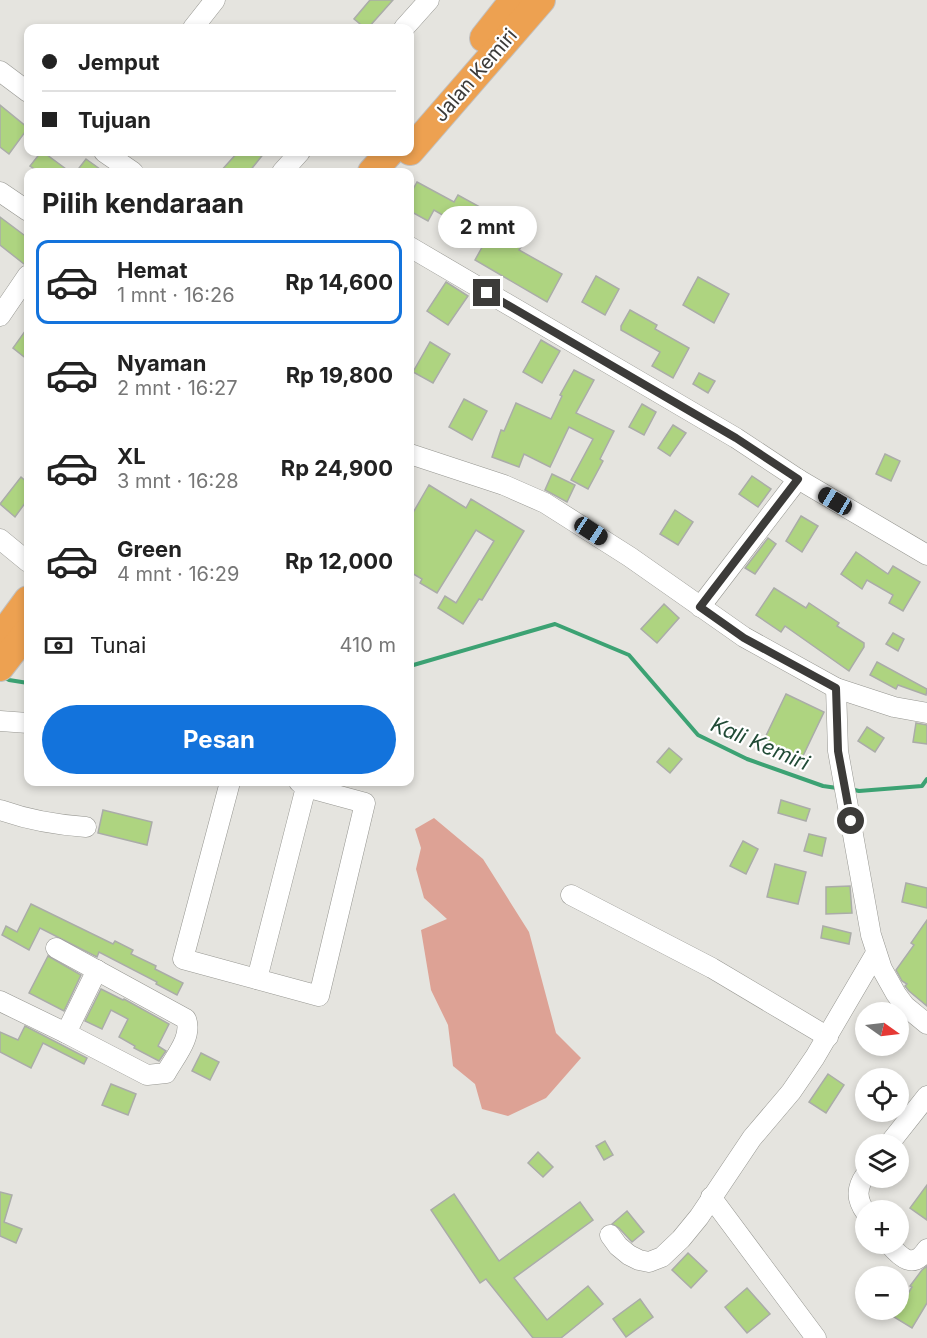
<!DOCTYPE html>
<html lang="id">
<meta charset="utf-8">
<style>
body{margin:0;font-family:Inter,sans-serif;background:#f2f2f2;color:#222;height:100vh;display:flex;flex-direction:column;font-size:22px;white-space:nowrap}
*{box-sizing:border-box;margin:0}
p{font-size:20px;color:#767676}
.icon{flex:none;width:33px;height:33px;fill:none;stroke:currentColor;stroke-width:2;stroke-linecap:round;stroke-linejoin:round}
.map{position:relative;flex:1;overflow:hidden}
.sheet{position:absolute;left:24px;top:168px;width:390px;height:618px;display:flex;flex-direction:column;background:#fff;border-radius:12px;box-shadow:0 3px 9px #0003}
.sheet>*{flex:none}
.banner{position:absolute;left:24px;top:24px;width:390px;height:132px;border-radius:12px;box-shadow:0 3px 9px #0003;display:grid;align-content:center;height:132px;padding:0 18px;background:#fff}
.needle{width:39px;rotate:104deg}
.fabs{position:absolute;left:855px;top:1002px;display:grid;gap:12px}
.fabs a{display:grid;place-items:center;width:54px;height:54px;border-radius:50%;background:#fff;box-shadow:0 3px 9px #0003;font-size:30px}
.end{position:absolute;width:27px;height:27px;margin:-14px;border:8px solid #3c3b39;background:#fff;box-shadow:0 0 0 3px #fff}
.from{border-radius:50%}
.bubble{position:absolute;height:42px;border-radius:21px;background:#fff;box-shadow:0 3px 9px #0003;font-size:20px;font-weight:700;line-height:42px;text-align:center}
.car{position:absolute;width:18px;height:36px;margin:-18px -9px;border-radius:8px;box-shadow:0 0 4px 2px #0007;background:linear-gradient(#222 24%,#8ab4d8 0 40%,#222 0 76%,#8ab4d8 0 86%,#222 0)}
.banner b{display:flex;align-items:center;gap:21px;height:57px;font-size:22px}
.banner b+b{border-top:2px solid #e0e0e0}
.banner i{width:15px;height:15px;background:#222}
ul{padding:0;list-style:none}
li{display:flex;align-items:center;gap:18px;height:84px;margin:0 12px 9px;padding:0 6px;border:3px solid transparent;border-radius:12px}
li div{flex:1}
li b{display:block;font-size:22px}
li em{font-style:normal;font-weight:700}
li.current{border-color:#1373dc}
li>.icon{width:54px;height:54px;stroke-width:1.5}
h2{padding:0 18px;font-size:27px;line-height:72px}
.pay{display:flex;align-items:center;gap:15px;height:66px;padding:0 18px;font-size:22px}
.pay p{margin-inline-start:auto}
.primary-button{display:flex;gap:12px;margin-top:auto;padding:12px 18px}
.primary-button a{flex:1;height:69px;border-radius:36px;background:#1373dc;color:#fff;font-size:24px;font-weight:700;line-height:69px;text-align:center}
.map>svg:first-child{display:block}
.green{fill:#dda295}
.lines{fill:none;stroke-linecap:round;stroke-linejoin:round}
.stream{stroke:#3ca273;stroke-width:4}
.building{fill:#aed480;stroke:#aaaca8;stroke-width:1.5}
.minor-casing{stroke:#969691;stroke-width:21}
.highway-casing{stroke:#c1c0c0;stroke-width:30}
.minor{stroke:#fff;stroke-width:20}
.highway{stroke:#eda151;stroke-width:28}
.route{stroke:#3c3b39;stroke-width:8}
.labels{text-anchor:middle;stroke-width:4.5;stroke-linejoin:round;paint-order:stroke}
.street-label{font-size:20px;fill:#3c3b39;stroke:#fff}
.water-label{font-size:21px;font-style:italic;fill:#214b36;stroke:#fff}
</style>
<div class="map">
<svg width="927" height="1338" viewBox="0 0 927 1338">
<rect width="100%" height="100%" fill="#e5e4df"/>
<path class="green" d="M434 818 483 859 529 932 556 1033 581 1058 546 1098 508 1116 482 1109 475 1084 453 1066 448 1025 431 990 421 930 447 919 424 898 416 869 421 848 415 829Z"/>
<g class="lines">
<g class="stream">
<path d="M410 666 555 624 629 655 698 735 747 759 823 786 837 788"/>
<path d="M3 677 9 680 28 683"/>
<path d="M850 789 859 791 922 786 927 779"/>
</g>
</g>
<g class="building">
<path d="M370 0H393L368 28H365L354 19Z"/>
<path d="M0 105 28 128 9 154 0 147Z"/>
<path d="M41 152H43L70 172H39L30 166Z"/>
<path d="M238 152H265L249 172H220Z"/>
<path d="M86 159 104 172H76Z"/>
<path d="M417 182 454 202 458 195 489 212 484 222 523 244 519 250 562 274 547 302 475 260 486 240 434 210 428 221 410 211V195Z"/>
<path d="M0 217 28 238V263L24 264 0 245Z"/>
<path d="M596 276 619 289 605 315 582 302Z"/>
<path d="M698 277 729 294 714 323 683 305Z"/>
<path d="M446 282 468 296 448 325 427 311Z"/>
<path d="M630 310 657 325 655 329 689 348 673 378 652 366 660 352 621 330V326Z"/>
<path d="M28 327V360L13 348Z"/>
<path d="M541 340 560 351 542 383 523 372Z"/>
<path d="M430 342 450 354 433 383 413 372Z"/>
<path d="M574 370 594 380 576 413 614 431 600 459 603 461 588 489 571 480 593 439 569 427 550 467 524 454 519 467 492 457 501 430 504 431 516 403 551 419 562 396 560 395Z"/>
<path d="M699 373 715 381 708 393 693 384Z"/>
<path d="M464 399 487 411 472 440 449 427Z"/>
<path d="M642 404 656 412 644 435 629 427Z"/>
<path d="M673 425 686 433 670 456 658 448Z"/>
<path d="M885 454 900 461 891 481 876 474Z"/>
<path d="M552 474 575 485 567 502 545 490Z"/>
<path d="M752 476 771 489 758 507 739 494Z"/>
<path d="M21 477 28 483V499L15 517 0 504Z"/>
<path d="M429 485 466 508 471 499 524 531 482 600 479 599 463 624 438 608 445 596 456 603 494 541 476 530 437 593 420 583 422 579 410 572V518Z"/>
<path d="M675 510 693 522 678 545 660 534Z"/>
<path d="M801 516 818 526 802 552 786 541Z"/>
<path d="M768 538 776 544 755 574 745 568Z"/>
<path d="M856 552 888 574 893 566 920 582 903 611 889 603 893 595 867 580 862 589 841 574Z"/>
<path d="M774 588 806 608 809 603 839 623 837 626 864 643V647L849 671 785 626 781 632 756 615Z"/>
<path d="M664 604 679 618 657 643 641 629Z"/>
<path d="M893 633 904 639 898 651 886 644Z"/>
<path d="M877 662 927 689 926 695 898 685 896 689 870 675Z"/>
<path d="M786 694 824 712 802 758 764 740Z"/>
<path d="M916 723 927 725V744L913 742Z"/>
<path d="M867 727 884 738 875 752 858 741Z"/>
<path d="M669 748 682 759 670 773 657 762Z"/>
<path d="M781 800 810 809 806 821 778 813Z"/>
<path d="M103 810 152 822 147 845 98 833Z"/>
<path d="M809 834 826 838 822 856 804 851Z"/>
<path d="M743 841 758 849 746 874 730 866Z"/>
<path d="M775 864 806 872 798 904 767 897Z"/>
<path d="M906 883 927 888V908L902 902Z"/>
<path d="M850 886 852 913 826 914V887Z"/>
<path d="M31 904 113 944 115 941 133 950 131 954 156 966 155 969 183 983 177 995 156 984 157 982 99 952 97 957 40 928 29 950 2 935 6 926 17 932Z"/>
<path d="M927 920V1006L909 991 905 986 907 984 902 981 896 970 914 945 911 943Z"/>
<path d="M823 926 851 933 849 944 821 938Z"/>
<path d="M48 956 81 975 64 1011 29 993Z"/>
<path d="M101 989 123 1000 124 999 169 1024 158 1046 166 1051 159 1061 134 1048 135 1046 119 1037 128 1019 111 1010 102 1029 85 1021Z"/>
<path d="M25 1026 87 1058 84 1064 43 1043 31 1068 0 1052V1032L18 1040Z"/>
<path d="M201 1053 219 1062 210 1080 192 1071Z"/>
<path d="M828 1074 844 1085 826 1113 809 1102Z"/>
<path d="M111 1084 136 1094 128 1115 102 1105Z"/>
<path d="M605 1141 613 1155 604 1160 596 1146Z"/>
<path d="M538 1152 553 1167 543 1177 528 1163Z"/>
<path d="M927 1185V1220L910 1208Z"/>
<path d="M0 1192 12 1195 4 1222 22 1229 16 1243 0 1236Z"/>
<path d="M454 1194 499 1261 580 1202 593 1220 514 1278 547 1320 588 1286 603 1304 561 1338H533L486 1279 480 1283 431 1210Z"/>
<path d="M627 1211 644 1232 632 1242 619 1228 612 1224Z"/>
<path d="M688 1253 707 1271 691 1288 672 1270Z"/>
<path d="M927 1266V1303L912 1328 894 1317 912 1287 910 1286 922 1270Z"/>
<path d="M747 1288 770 1314 747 1333 725 1307Z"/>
<path d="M640 1299 653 1317 626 1337 613 1319Z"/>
</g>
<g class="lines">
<g class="minor-casing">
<g id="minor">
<path d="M193 28 215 0"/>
<path d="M404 28 429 0"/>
<path d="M0 71 28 92"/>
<path d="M104 152 133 172"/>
<path d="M282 172 300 152"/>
<path d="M0 192 28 211"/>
<path d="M410 247 736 438 798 479 927 555"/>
<path d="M0 316 28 275"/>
<path d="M410 454 504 485 545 503 630 557 744 637 836 688 894 707 927 713"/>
<path d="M0 539 28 562"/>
<path d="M700 607 798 479"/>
<path d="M836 688 838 751 871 935 882 969 896 994 905 1006 927 1024"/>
<path d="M0 721 28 723"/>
<path d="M230 782 183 959 319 996 365 803 306 787 299 782"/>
<path d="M0 810C28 820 56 825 86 827"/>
<path d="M571 895 712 968 828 1037"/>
<path d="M257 979 306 787"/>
<path d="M0 1001 66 1033 147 1075 166 1073C174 1058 193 1037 186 1019L56 948"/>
<path d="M66 1033 97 970"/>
<path d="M889 1144 927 1096"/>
<path d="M866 1174C856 1188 856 1199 866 1213"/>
<path d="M711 1197 816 1338"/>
<path d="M610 1235 618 1246 629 1255 639 1260 649 1262 662 1257 681 1239 699 1217 752 1138 791 1092 815 1057 876 953"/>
<path d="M889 1244C901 1258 913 1270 927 1249"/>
</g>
</g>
<g class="highway-casing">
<g id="highway">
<path d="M484 38 514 0"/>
<path d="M410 151 541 0"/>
<path d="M372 172 390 152"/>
<path d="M0 638 28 600"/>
<path d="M0 667 28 631"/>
</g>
</g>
<use href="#minor" class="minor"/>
<use href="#highway" class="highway"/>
</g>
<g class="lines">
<path class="route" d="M487 293 736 438 798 479 700 607 744 638 836 688 838 751 851 821"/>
</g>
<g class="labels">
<g class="street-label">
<text transform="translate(475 75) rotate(-49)" y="7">Jalan Kemiri</text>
</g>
<g class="water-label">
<text transform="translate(760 744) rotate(23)" y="7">Kali Kemiri</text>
</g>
</g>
</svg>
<div class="fabs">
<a><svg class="needle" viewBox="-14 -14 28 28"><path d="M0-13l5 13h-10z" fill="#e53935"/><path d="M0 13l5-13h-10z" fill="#767676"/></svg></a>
<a><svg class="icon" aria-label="locate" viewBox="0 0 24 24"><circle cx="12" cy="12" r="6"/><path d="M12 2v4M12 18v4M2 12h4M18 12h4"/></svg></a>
<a><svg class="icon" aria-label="layers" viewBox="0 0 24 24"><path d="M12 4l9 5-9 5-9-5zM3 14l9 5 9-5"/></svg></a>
<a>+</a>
<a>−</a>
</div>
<i class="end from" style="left:851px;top:821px"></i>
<i class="end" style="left:487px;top:293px"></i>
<div class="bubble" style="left:438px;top:206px;width:99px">2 mnt</div>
<i class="car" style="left:835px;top:501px;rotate:301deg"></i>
<i class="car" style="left:591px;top:531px;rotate:123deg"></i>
<div class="banner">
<b><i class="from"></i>Jemput</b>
<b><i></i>Tujuan</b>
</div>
<section class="sheet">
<h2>Pilih kendaraan</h2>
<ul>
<li class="current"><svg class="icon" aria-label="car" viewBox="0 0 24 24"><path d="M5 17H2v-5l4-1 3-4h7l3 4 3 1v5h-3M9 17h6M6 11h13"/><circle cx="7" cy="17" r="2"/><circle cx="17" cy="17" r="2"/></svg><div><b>Hemat</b><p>1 mnt · 16:26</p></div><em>Rp 14,600</em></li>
<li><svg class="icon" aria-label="car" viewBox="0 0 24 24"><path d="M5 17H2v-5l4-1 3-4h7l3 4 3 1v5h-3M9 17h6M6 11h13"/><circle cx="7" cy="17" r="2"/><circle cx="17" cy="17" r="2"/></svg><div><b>Nyaman</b><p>2 mnt · 16:27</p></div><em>Rp 19,800</em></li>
<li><svg class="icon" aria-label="car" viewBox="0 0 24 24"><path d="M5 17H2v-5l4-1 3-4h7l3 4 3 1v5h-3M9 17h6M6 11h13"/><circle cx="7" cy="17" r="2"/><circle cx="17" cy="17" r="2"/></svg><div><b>XL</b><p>3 mnt · 16:28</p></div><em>Rp 24,900</em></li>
<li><svg class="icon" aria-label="car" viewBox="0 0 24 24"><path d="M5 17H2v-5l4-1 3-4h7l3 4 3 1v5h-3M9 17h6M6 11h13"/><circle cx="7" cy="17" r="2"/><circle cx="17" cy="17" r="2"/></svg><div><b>Green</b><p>4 mnt · 16:29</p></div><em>Rp 12,000</em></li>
</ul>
<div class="pay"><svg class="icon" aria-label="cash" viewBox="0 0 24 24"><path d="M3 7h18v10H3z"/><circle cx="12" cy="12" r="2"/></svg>Tunai<p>410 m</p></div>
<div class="primary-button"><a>Pesan</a></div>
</section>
</div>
